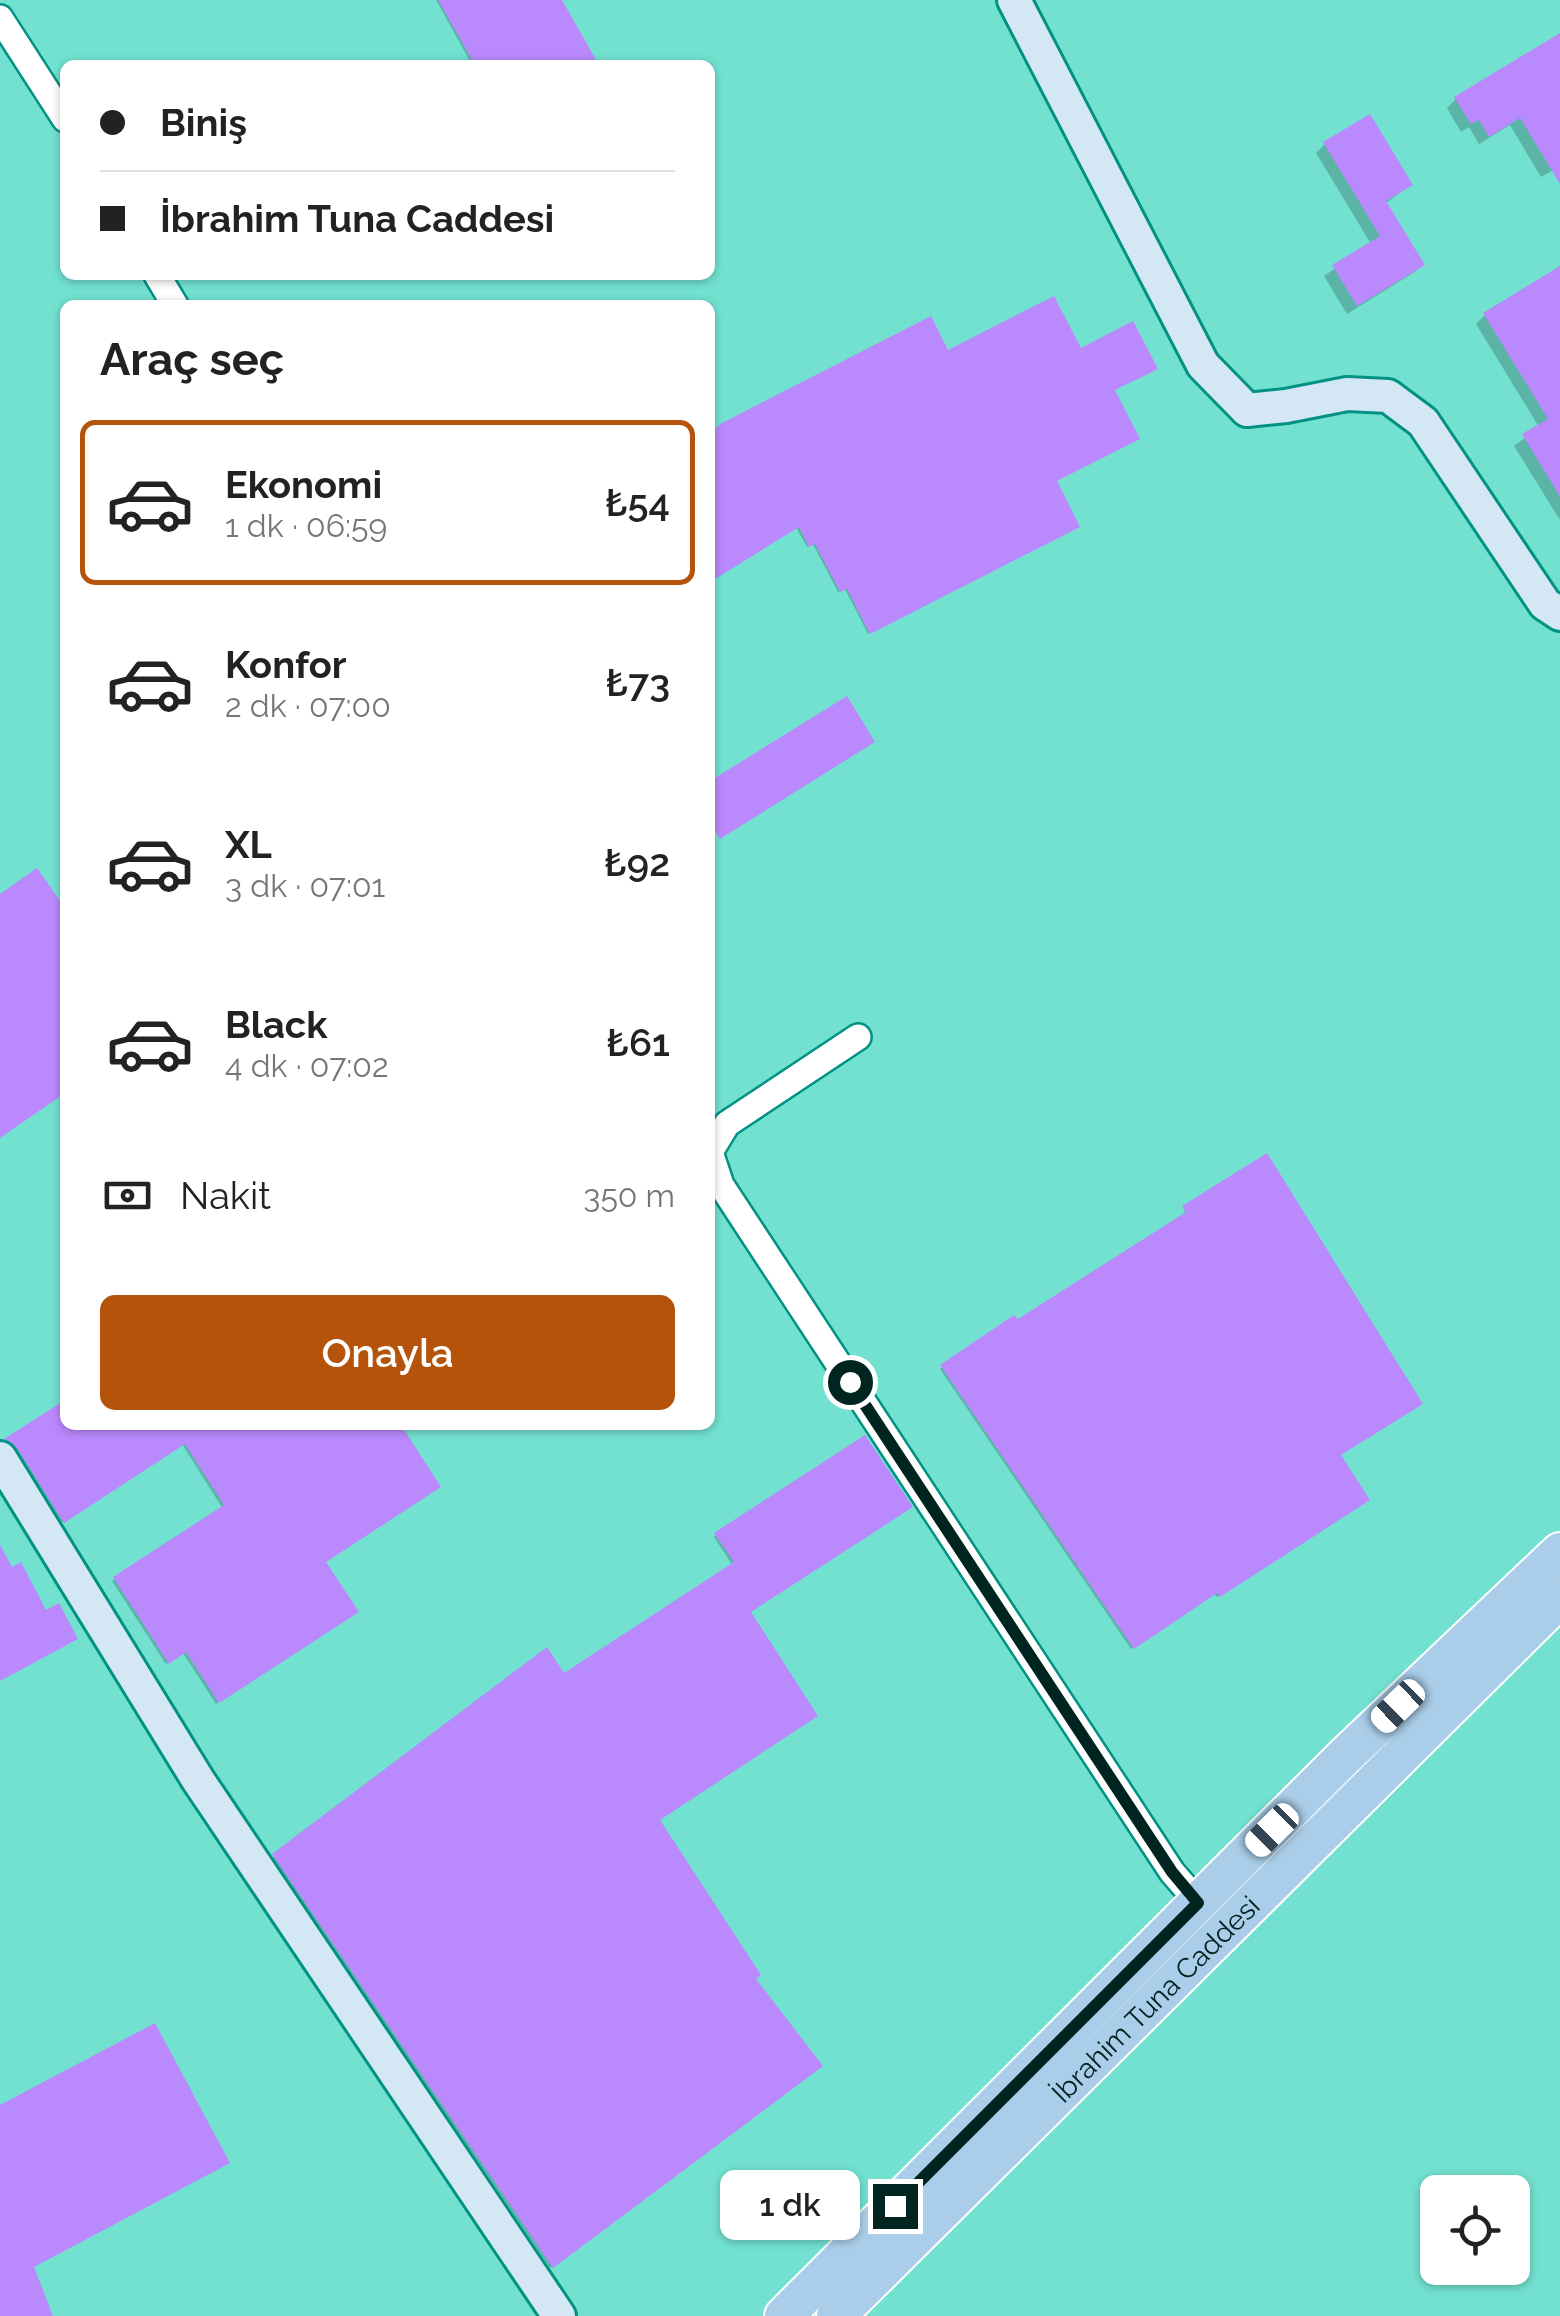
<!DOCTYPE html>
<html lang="tr">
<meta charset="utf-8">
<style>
body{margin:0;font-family:Raleway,sans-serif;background:#f2f2f2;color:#222;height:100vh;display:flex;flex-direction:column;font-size:38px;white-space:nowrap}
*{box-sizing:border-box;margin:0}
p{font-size:32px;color:#767676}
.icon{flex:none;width:55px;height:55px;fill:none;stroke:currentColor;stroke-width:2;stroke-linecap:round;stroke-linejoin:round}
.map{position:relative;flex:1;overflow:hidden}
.drawer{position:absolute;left:60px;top:300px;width:655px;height:1130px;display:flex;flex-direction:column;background:#fff;border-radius:15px;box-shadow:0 2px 8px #0004}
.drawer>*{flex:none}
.hud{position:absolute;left:60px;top:60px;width:655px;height:220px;border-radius:15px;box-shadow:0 2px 8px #0004;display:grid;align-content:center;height:220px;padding:0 40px;background:#fff}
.fabs{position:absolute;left:1420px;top:2175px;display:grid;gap:20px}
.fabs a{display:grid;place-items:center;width:110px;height:110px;border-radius:15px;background:#fff;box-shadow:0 2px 8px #0004;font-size:50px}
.end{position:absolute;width:45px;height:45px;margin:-22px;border:12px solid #002520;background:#fff;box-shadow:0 0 0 5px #fff}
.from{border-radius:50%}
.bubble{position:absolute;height:70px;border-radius:15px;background:#fff;box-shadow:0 2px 8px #0004;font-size:32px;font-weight:600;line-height:70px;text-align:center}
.car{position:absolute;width:30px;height:60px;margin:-30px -15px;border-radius:12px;box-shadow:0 0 8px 2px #0007;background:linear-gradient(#fff 24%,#345 0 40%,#fff 0 76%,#345 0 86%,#fff 0)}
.hud b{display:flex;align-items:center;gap:35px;height:95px;font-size:38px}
.hud b+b{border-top:2px solid #e0e0e0}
.hud i{width:25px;height:25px;background:#222}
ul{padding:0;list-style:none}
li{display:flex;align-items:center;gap:30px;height:165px;margin:0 20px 15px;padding:0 20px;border:5px solid transparent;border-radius:15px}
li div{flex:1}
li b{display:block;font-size:38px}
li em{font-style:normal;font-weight:600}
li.current{border-color:#b45309}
li>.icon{width:90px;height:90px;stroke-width:1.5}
h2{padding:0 40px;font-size:45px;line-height:120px}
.pay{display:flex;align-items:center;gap:25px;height:110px;padding:0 40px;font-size:38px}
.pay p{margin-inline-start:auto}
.button{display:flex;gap:20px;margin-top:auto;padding:20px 40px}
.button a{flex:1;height:115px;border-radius:15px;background:#b45309;color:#fff;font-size:40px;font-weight:600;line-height:115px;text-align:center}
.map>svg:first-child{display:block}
.shadow{fill:#0003}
.building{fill:#ba89fd}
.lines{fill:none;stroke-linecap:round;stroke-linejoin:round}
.street-casing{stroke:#019283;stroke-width:30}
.secondary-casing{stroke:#019283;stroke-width:38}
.primary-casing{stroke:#fff;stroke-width:42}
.street{stroke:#fff;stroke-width:25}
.secondary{stroke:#d4e7f4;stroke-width:32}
.primary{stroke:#aacee9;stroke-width:38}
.route{stroke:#002520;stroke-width:12}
.labels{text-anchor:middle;stroke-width:9;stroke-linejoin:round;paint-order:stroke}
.street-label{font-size:28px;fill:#002520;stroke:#c5f8ee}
</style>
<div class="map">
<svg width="1560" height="2316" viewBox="0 0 1560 2316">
<rect width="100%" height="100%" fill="#72e1d0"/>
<g class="shadow">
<path d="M436 0H559L596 65H472Z"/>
<path d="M1560 36V166L1541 177 1510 125 1479 144 1469 127 1461 132 1447 108 1456 99Z"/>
<path d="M1325 144 1410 185 1385 204 1422 264 1413 273 1347 314 1324 276 1371 244 1316 153Z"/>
<path d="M1560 269V520L1514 446 1539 427 1476 324 1485 315Z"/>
<path d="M1080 351 1112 391 1054 482 1075 528 868 634 845 589 838 592 813 544 807 547 796 527 710 580V434L947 353Z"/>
<path d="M1184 1208 1365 1502 1217 1597 1214 1593 1131 1649 940 1369 1185 1215Z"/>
<path d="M65 1403V1425H398L323 1562 354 1614 216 1704 183 1653 166 1664 112 1581 223 1509 182 1444 61 1523 15 1449 5 1442Z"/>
<path d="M865 1438 748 1612 657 1820 753 1979 819 2066 550 2268 272 1858 547 1650 563 1676 733 1566 714 1537 716 1535Z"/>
</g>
<g class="building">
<path d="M438 0H562L599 65H475Z"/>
<path d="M1560 33V184L1520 118 1489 137 1479 120 1471 124 1454 97Z"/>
<path d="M1370 114 1413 185 1386 201 1425 265 1357 306 1332 265 1380 236 1323 142Z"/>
<path d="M1560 266V497L1522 434 1548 419 1483 313Z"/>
<path d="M1054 296 1081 348 1133 321 1158 369 1115 390 1140 439 1057 481 1080 527 870 634 847 589 840 592 815 544 809 547 799 527 710 582V433L722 423 931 316 948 350Z"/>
<path d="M847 696 875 742 720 839 710 823V781Z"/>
<path d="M37 868 65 908V1093L0 1138V894Z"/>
<path d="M1267 1153 1423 1404 1341 1455 1370 1500 1220 1597 1217 1593 1134 1649 940 1365 1014 1315 1018 1319 1186 1212 1182 1206Z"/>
<path d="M65 1400V1425H401L441 1487 326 1562 359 1612 219 1703 186 1652 169 1664 113 1577 224 1505 185 1444 64 1523 17 1448 4 1439Z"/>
<path d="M865 1435 913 1507 751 1612 818 1716 660 1820 761 1975 756 1979 823 2066 553 2268 272 1854 547 1647 564 1673 734 1562 714 1533Z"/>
<path d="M0 1545 12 1567 21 1562 46 1610 59 1603 78 1639 0 1681Z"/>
<path d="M155 2023 230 2163 34 2267 53 2316H0V2105Z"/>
</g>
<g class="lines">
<g class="street-casing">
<g id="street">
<path d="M0 18 65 119"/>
<path d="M157 275 175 305"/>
<path d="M858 1037 727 1124 710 1152 721 1185 1172 1872 1199 1903"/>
</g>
</g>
<g class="secondary-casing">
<g id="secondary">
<path d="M1014 0 1203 365 1247 410 1286 406 1347 394 1388 396 1423 422 1545 604 1560 614"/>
<path d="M0 1458 198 1780 559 2316"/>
</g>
</g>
<g class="primary-casing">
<g id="primary">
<path d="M784 2316 1344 1757 1560 1552"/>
<path id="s1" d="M836 2316 1560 1598"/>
</g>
</g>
<use href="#street" class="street"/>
<use href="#secondary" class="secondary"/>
<use href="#primary" class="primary"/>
</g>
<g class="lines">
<path class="route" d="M850 1382 1172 1872 1198 1903 895 2206"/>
</g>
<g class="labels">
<g class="street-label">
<text dy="10" stroke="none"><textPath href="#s1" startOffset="450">İbrahim Tuna Caddesi</textPath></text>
</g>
</g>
</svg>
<div class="fabs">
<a><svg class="icon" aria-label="locate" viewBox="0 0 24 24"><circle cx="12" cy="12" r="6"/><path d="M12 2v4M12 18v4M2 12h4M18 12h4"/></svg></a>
</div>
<i class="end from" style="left:850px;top:1382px"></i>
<i class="end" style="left:895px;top:2206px"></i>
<div class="bubble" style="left:720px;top:2170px;width:140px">1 dk</div>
<i class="car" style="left:1398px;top:1706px;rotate:226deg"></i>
<i class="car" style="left:1272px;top:1830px;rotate:225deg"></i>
<div class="hud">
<b><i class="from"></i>Biniş</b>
<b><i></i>İbrahim Tuna Caddesi</b>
</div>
<section class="drawer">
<h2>Araç seç</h2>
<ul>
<li class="current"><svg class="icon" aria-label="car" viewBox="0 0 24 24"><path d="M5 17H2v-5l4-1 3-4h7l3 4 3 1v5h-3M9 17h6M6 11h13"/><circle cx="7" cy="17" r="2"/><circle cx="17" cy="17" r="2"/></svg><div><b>Ekonomi</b><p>1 dk · 06:59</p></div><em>₺54</em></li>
<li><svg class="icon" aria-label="car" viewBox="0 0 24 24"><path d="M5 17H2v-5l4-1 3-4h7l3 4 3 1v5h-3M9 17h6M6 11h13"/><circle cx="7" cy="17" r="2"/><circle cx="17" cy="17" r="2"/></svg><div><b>Konfor</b><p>2 dk · 07:00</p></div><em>₺73</em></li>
<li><svg class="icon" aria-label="car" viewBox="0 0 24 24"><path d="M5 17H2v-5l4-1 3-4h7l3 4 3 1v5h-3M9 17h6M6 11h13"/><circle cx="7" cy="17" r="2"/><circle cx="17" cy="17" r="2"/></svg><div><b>XL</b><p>3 dk · 07:01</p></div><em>₺92</em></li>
<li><svg class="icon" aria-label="car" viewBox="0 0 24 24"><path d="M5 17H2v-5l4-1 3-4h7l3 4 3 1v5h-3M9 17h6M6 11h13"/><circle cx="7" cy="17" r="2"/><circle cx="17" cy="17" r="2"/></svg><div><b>Black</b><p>4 dk · 07:02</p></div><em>₺61</em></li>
</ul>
<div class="pay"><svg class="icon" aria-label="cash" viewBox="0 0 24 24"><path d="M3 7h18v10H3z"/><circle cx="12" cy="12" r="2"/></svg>Nakit<p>350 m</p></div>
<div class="button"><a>Onayla</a></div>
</section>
</div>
